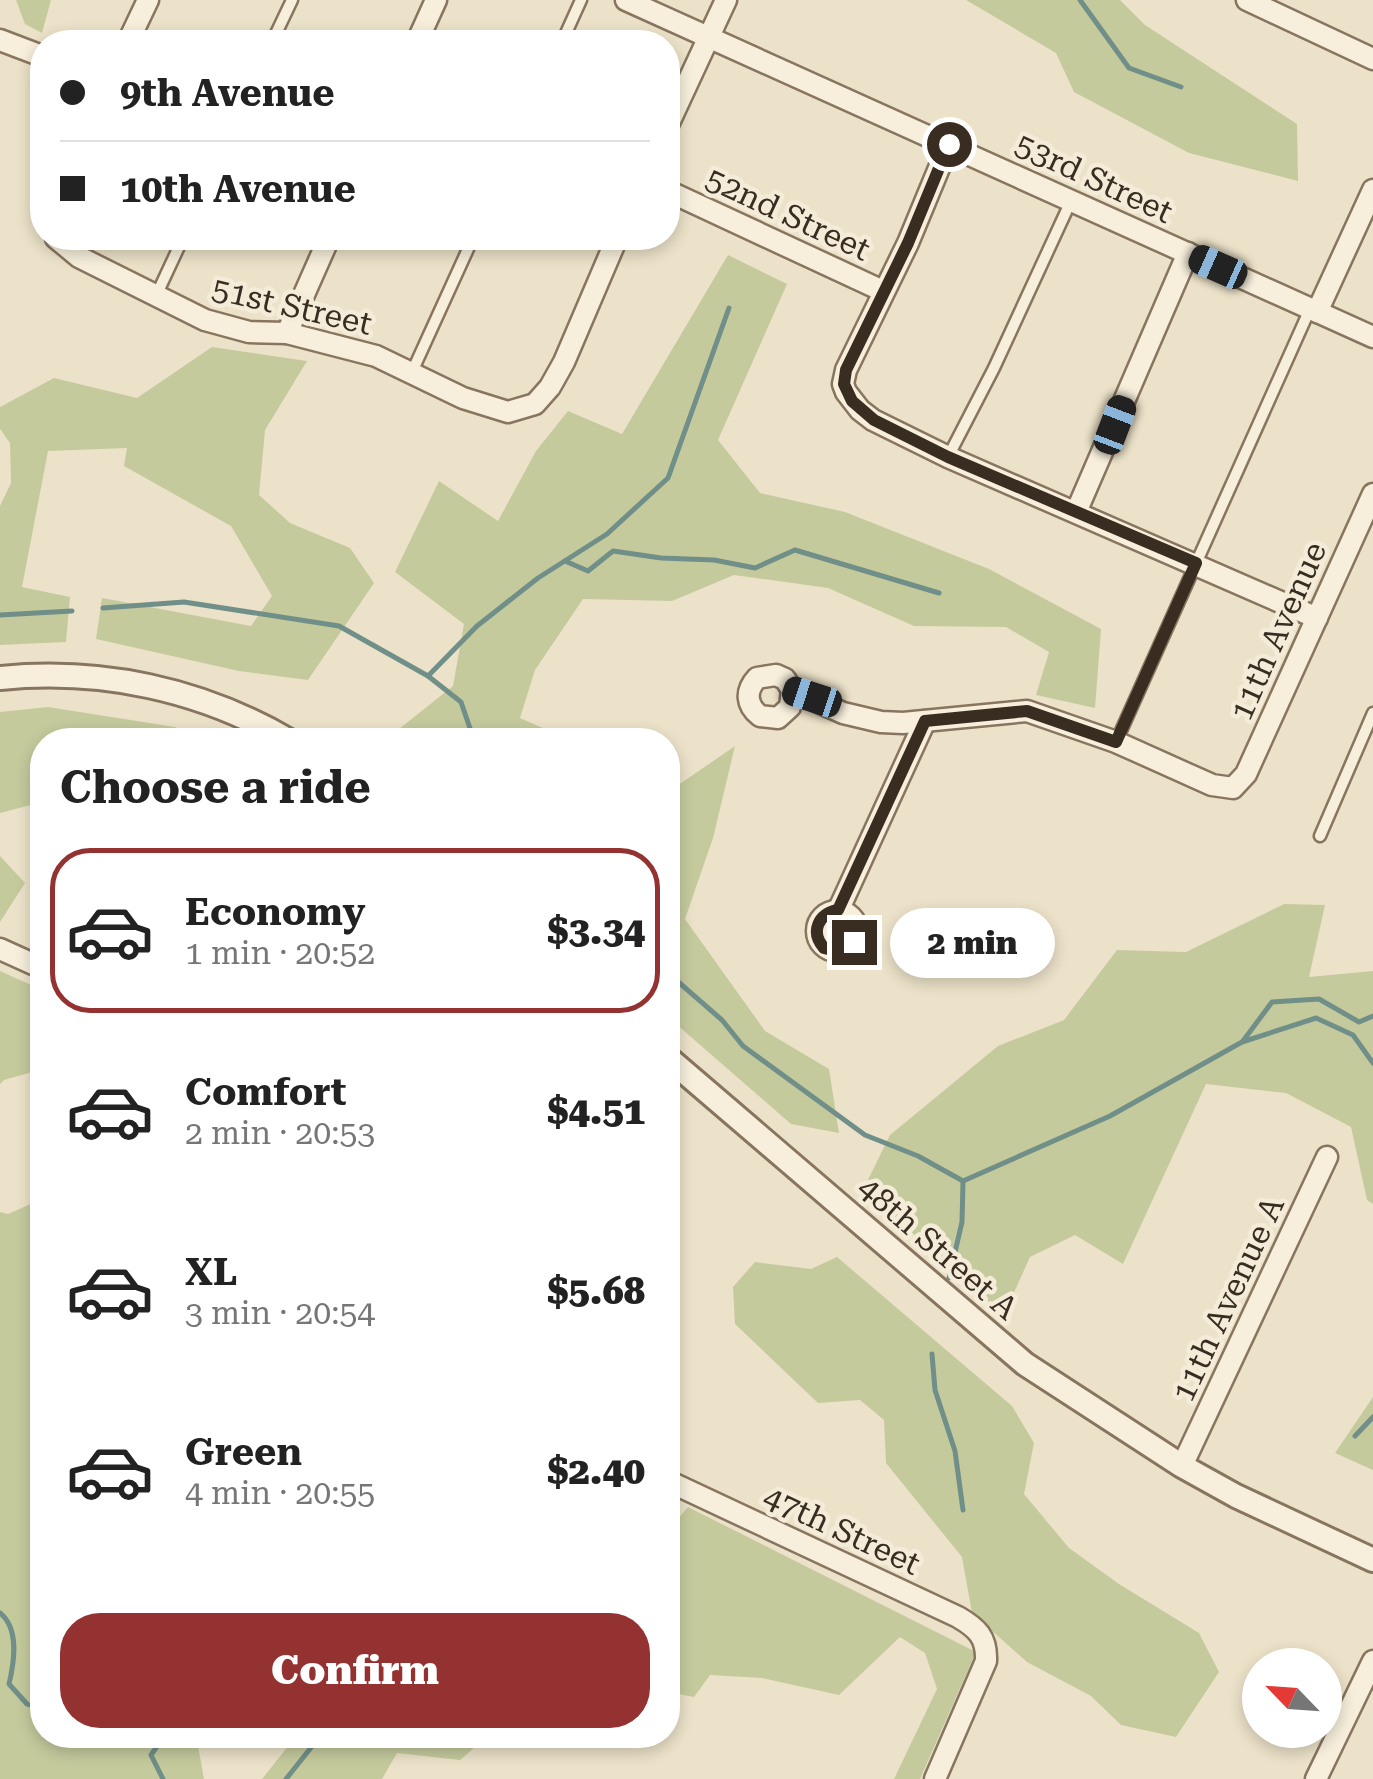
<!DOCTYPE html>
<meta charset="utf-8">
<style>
body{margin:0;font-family:"Roboto Serif",serif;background:#f6f6f6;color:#222;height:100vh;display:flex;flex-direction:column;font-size:38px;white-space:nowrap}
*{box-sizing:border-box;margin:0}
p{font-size:32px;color:#767676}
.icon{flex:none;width:55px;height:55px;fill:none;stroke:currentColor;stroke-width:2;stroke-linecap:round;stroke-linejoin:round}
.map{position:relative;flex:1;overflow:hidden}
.drawer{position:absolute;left:30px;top:728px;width:650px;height:1020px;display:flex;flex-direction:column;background:#fff;border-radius:40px;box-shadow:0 5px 15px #0003}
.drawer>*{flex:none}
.guide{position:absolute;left:30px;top:30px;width:650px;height:220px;border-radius:40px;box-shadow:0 5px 15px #0003;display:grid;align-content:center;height:220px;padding:0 30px;background:#fff}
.needle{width:65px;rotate:295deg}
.controls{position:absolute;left:1242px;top:1648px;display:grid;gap:20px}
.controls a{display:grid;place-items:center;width:100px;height:100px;border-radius:50%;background:#fff;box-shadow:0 5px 15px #0003;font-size:50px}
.end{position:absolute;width:45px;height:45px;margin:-22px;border:12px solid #392d21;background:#fff;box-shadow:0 0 0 5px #fff}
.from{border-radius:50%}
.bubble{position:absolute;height:70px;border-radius:35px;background:#fff;box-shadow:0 5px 15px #0003;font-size:32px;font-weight:800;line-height:70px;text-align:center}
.car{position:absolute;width:30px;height:60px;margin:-30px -15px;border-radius:12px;box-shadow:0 0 8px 2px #0007;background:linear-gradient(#222 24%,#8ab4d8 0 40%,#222 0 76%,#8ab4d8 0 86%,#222 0)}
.guide b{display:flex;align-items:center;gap:35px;height:95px;font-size:38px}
.guide b+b{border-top:2px solid #e0e0e0}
.guide i{width:25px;height:25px;background:#222}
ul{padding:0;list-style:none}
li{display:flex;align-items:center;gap:30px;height:165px;margin:0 20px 15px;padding:0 10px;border:5px solid transparent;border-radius:40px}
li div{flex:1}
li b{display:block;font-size:38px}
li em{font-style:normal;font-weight:800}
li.active{border-color:#943232}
li>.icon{width:90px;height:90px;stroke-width:1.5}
h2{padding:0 30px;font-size:45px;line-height:120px}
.cta{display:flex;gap:20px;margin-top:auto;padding:20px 30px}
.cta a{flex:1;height:115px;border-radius:40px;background:#943232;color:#fff;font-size:40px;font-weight:800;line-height:115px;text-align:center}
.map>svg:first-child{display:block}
.green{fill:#c5ca9d}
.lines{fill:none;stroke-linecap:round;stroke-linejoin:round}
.stream{stroke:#708f88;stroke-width:5}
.service-casing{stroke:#88755f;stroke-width:15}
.minor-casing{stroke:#88755f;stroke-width:25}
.tertiary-casing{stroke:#88755f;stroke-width:28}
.service{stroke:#f7efdc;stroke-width:10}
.minor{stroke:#f7efdc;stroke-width:20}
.tertiary{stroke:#f7efdc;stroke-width:22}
.route{stroke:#392d21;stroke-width:12}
.labels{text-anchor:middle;stroke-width:9;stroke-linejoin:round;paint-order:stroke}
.street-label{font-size:32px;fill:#392d21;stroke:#f4ecd9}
</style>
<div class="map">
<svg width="1373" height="1779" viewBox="0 0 1373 1779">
<rect width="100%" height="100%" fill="#ece2c9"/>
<g class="green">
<path d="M16 0H51L42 33 25 24Z"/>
<path d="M966 0H1120L1145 25 1297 124 1298 181 1189 153 1074 92 1056 53Z"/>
<path d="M728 255 787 284 718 440 760 493 845 512 989 569 1101 629 1095 708 1036 695 1049 652 1006 627 914 626 828 588 734 575 672 601 583 599 535 670 520 718 570 740H397L394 733 453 686 464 624 395 572 439 481 498 521 536 451 568 411 622 434Z"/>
<path d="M212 347 307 361 265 430 259 495 290 523 350 548 374 583 308 680 239 671 96 639 102 598 251 626 272 596 231 526 124 466 127 448 48 451 22 587 70 597 66 642 0 645V506L11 483 10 443 0 429V407L54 378 137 398Z"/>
<path d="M48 707 175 727 204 740H42V802L0 813V712Z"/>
<path d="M735 746 713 838 685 919 765 1031 829 1069 839 1133 791 1124 668 1017V792Z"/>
<path d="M0 856 25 883 0 922Z"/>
<path d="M1284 904 1325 905 1309 977 1373 971V1204L1367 1200 1351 1127 1286 1093 1206 1084 1123 1264 1075 1235 1030 1257 1003 1317 864 1188 890 1135 998 1046 1064 1020 1117 950 1186 952Z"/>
<path d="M0 971 42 990V1074L36 1071 4 1080 0 1084Z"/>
<path d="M42 1199V1735H196L204 1779H0V1212L8 1214Z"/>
<path d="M837 1257 1012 1406 1034 1443 1024 1494 1069 1548 1119 1584 1199 1633 1219 1672 1176 1737 1121 1725 1091 1696 1027 1662 972 1613 962 1557 886 1463 884 1420 860 1400 818 1403 735 1324 733 1287 755 1262 811 1269Z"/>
<path d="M1373 1397V1470L1335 1453Z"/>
<path d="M688 1507 976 1652 920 1779H894L937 1689 925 1653 900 1637 839 1695 762 1678 710 1675 694 1697 668 1692V1531Z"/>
<path d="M297 1735H489L460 1760 397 1753 382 1779H262Z"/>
</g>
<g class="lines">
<g class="stream">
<path d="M1080 0 1129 68 1181 87"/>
<path d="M565 561 588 571 613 551 661 558 714 560 755 568 795 550 939 593"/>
<path d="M103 608 184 602 339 626 428 676 461 702 474 740"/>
<path d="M0 615 72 611"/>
<path d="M428 676 477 626 538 578 607 534 668 478 729 308"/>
<path d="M668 973 722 1020 743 1046 865 1135 918 1156 963 1181 1110 1116 1242 1042 1316 1018 1353 1035 1373 1063"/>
<path d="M1243 1041 1272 1002 1319 999 1359 1022 1373 1016"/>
<path d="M949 1278 962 1222 963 1182"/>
<path d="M932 1354 935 1390 955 1451 963 1510"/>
<path d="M1355 1436 1373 1417"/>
<path d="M0 1613C20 1629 14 1663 9 1684L27 1704 42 1709"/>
<path d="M163 1779 151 1755 165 1735"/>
<path d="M286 1779 321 1735"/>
</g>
<g class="service-casing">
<g id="service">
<path d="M272 42 292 0"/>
<path d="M562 42 581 0"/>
<path d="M156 296 183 238"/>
<path d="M412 372 473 238"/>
<path d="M948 457 994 368 1071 201"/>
<path d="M1116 742 1310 309"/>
<path d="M1320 836 1373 713"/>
</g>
</g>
<g class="minor-casing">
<g id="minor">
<path d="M626 0 1373 337"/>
<path d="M1247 0 1373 59"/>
<path d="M0 40 42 56"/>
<path d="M128 42 148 0"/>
<path d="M417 42 436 0"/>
<path d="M668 125 726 0"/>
<path d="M949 144 908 243 846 370 843 384 846 392 860 410 873 420 948 457 1317 618"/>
<path d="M668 191 883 291"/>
<path d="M56 238 79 257 205 320 249 332 287 333 376 356 463 398 508 412 535 404 550 387 564 362 617 238"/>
<path d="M1317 312 1373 190"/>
<path d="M287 333 329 238"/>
<path d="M1077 510 1188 253"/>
<path d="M792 690 790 707 778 718 760 716C746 705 745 691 757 678L776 675 785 679 792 690 843 713 881 722 903 723 1027 711 1116 742 1212 785 1233 788 1246 774 1373 494"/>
<circle cx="837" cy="931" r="20"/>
<path d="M838 911 925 721"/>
<path d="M0 949 42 968"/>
<path d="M1182 1466 1327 1157"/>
<path d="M668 1481 958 1617C977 1628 987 1637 986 1661L935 1779"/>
<path d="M1316 1779 1373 1661"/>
</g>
</g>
<g class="tertiary-casing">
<g id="tertiary">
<path d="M0 678C101 668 200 689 288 740"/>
<path d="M668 1058 1025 1364 1182 1466 1236 1496 1373 1560"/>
</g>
</g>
<use href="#service" class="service"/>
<use href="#minor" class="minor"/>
<use href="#tertiary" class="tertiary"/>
</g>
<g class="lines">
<path class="route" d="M854 942 840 952 824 948C810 932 818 914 838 910L925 721 1027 711 1116 742 1196 563 948 457 874 420 852 401 844 384 846 370 908 243 949 144"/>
</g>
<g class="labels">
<g class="street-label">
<text transform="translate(1094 178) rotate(25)" y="11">53rd Street</text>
<text transform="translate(788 214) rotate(25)" y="11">52nd Street</text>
<text transform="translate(292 306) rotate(13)" y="11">51st Street</text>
<text transform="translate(1278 631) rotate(-66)" y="11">11th Avenue</text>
<text transform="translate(938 1248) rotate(41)" y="11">48th Street A</text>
<text transform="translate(1228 1299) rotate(-65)" y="11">11th Avenue A</text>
<text transform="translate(842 1530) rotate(25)" y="11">47th Street</text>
</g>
</g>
</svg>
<div class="controls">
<a><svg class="needle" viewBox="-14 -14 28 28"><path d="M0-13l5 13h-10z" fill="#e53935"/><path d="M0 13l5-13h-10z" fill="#767676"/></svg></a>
</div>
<i class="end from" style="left:949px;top:144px"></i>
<i class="end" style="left:854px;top:942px"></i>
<div class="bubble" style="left:890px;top:908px;width:165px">2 min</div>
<i class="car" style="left:1218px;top:267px;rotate:294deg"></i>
<i class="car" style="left:1115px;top:425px;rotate:21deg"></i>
<i class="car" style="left:812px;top:697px;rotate:288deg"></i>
<div class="guide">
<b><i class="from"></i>9th Avenue</b>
<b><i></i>10th Avenue</b>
</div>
<section class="drawer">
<h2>Choose a ride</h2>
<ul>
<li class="active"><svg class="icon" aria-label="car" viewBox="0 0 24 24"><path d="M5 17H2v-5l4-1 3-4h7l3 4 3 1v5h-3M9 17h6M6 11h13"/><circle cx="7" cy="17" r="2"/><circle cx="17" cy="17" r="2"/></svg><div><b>Economy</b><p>1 min · 20:52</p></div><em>$3.34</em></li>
<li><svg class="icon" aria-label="car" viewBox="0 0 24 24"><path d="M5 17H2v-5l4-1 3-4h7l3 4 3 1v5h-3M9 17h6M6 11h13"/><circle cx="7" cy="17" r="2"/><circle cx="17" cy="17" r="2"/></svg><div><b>Comfort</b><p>2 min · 20:53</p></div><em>$4.51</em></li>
<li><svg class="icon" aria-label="car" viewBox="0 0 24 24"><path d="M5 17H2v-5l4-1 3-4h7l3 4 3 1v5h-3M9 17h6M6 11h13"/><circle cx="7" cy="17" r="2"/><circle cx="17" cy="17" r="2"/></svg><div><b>XL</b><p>3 min · 20:54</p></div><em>$5.68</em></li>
<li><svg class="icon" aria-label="car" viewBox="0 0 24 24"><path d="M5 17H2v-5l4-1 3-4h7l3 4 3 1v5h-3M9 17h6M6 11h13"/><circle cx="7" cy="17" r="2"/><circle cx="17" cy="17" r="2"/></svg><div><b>Green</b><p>4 min · 20:55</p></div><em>$2.40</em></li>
</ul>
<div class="cta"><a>Confirm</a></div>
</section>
</div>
